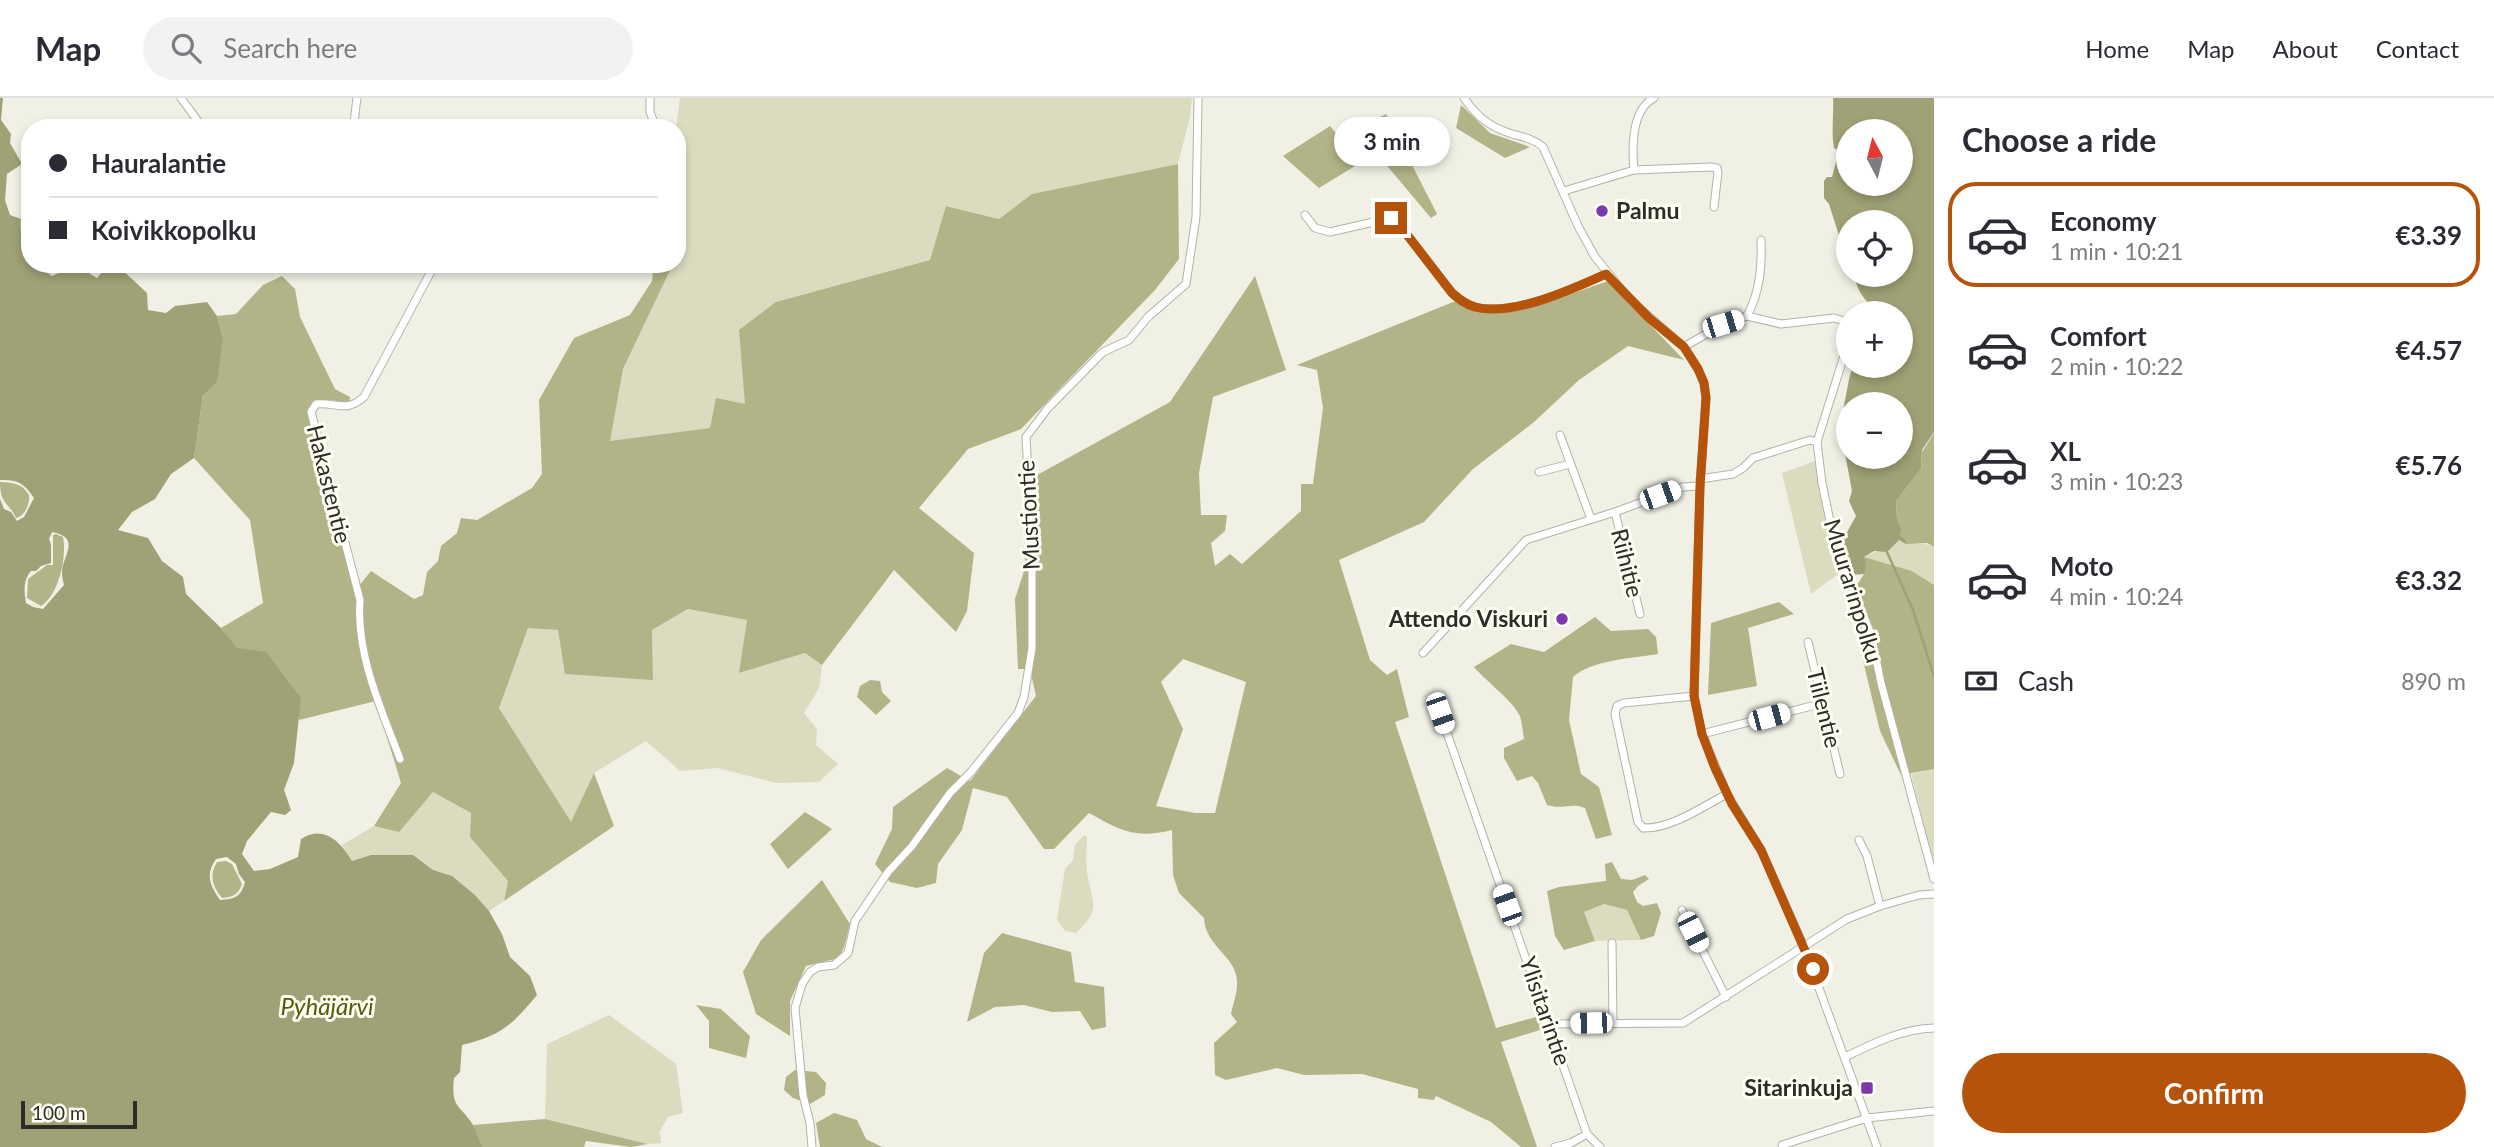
<!DOCTYPE html>
<meta charset="utf-8">
<style>
body{margin:0;font-family:Lato,sans-serif;background:#f2f2f3;color:#2b2b33;height:100vh;display:flex;flex-direction:column;font-size:26px;white-space:nowrap}
*{box-sizing:border-box;margin:0}
p{font-size:23px;color:#7c7c81}
.icon{flex:none;width:38px;height:38px;fill:none;stroke:currentColor;stroke-width:2;stroke-linecap:round;stroke-linejoin:round}
.map{position:relative;flex:1;overflow:hidden}
.sheet{display:flex;flex-direction:column;background:#fff;width:560px}
.sheet>*{flex:none}
.top-card{position:absolute;left:21px;top:21px;width:665px;height:154px;border-radius:28px;box-shadow:0 4px 10px #0003;display:grid;align-content:center;height:154px;padding:0 28px;background:#fff}
.needle{width:46px;rotate:353deg}
.buttons{position:absolute;left:1836px;top:21px;display:grid;gap:14px}
.buttons a{display:grid;place-items:center;width:77px;height:77px;border-radius:50%;background:#fff;box-shadow:0 4px 10px #0003;font-size:35px}
.scale{position:absolute;left:21px;bottom:18px;width:116px;box-sizing:border-box;padding-left:7px;border:4px solid #2c2c28;border-top:0;font-size:19px;line-height:24px;white-space:nowrap;color:#2c2c28;-webkit-text-stroke:5px #fefef2;paint-order:stroke}
.end{position:absolute;width:32px;height:32px;margin:-16px;border:9px solid #b45309;background:#fff;box-shadow:0 0 0 4px #fff}
.from{border-radius:50%}
.bubble{position:absolute;height:49px;border-radius:24px;background:#fff;box-shadow:0 4px 10px #0003;font-size:23px;font-weight:700;line-height:49px;text-align:center}
.car{position:absolute;width:21px;height:42px;margin:-21px -10px;border-radius:9px;box-shadow:0 0 5px 2px #0007;background:linear-gradient(#fff 24%,#345 0 40%,#fff 0 76%,#345 0 86%,#fff 0)}
.top-card b{display:flex;align-items:center;gap:24px;height:66px;font-size:26px}
.top-card b+b{border-top:2px solid #e1e1e2}
.top-card i{width:18px;height:18px;background:#2b2b33}
ul{padding:0;list-style:none}
li{display:flex;align-items:center;gap:21px;height:105px;margin:0 14px 10px;padding:0 14px;border:4px solid transparent;border-radius:28px}
li div{flex:1}
li b{display:block;font-size:26px}
li em{font-style:normal;font-weight:700}
li.selected{border-color:#b45309}
li>.icon{width:63px;height:63px;stroke-width:1.5}
h2{padding:0 28px;font-size:32px;line-height:84px}
.pay{display:flex;align-items:center;gap:18px;height:77px;padding:0 28px;font-size:26px}
.pay p{margin-inline-start:auto}
.cta{display:flex;gap:14px;margin-top:auto;padding:14px 28px}
.cta a{flex:1;height:80px;border-radius:42px;background:#b45309;color:#fff;font-size:28px;font-weight:700;line-height:80px;text-align:center}
header{display:flex;align-items:center;gap:42px;box-sizing:border-box;height:98px;padding:0 35px;background:#fff;border-bottom:2px solid #e1e1e2}
header strong{font-size:33px}
nav{display:flex;gap:38px;margin-inline-start:auto;font-size:24px}
.search{width:490px;height:63px;background:#f2f2f3;display:flex;align-items:center;gap:18px;box-sizing:border-box;padding:0 24px;border-radius:38px;color:#7c7c81;font-size:26px}
main{display:flex;flex:1;min-height:0}
.map>svg:first-child{display:block}
.green{fill:#dbdcbf}
.forest{fill:#b2b387;fill-rule:evenodd}
.water{fill:#a0a176;fill-rule:evenodd}
.lines{fill:none;stroke-linecap:round;stroke-linejoin:round}
.stream{stroke:#a0a176;stroke-width:2.5}
.minor-casing{stroke:#b2b2a7;stroke-width:9}
.minor{stroke:#fff;stroke-width:7}
.route{stroke:#b45309;stroke-width:9}
.poi-dot{fill:#7c39ad;stroke:#fefef2;stroke-width:2.5}
.labels{text-anchor:middle;stroke-width:6;stroke-linejoin:round;paint-order:stroke}
.poi-label{font-size:23px;font-weight:bold;fill:#2c2c28;stroke:#fefef2;text-anchor:end}
.street-label{font-size:23px;fill:#2c2c28;stroke:#fefef2}
.water-label{font-size:24px;font-style:italic;fill:#58580e;stroke:#fefef2}
</style>
<header>
<strong>Map</strong>
<div class="search"><svg class="icon" aria-label="search" viewBox="0 0 24 24"><circle cx="10" cy="10" r="6"/><path d="M15 15l6 6"/></svg>Search here</div>
<nav><a>Home</a><a>Map</a><a>About</a><a>Contact</a></nav>
</header>
<main>
<div class="map">
<svg width="1934" height="1049" viewBox="0 0 1934 1049">
<rect width="100%" height="100%" fill="#f0f1e4"/>
<g class="green">
<path d="M680 0H1192L1190 19 1178 66 1032 96 999 121 947 108 930 162 776 204 745 306 711 330 609 344 623 271 673 166H677L676 30Z"/>
<path d="M1815 363 1830 445 1841 474 1811 496 1782 375Z"/>
<path d="M1899 442C1910 448 1923 443 1934 449V487L1912 473 1864 459C1875 452 1891 451 1899 442Z"/>
<path d="M688 511 747 522 740 575 805 555 822 567 819 590 804 615 817 631 816 647 838 666 819 684 777 685 718 670 680 673 646 643 594 675 571 725 499 610 528 529 558 532 653 582 652 532Z"/>
<path d="M1934 671V768L1911 676Z"/>
<path d="M433 694 471 715 470 739 508 783 504 803 489 813 475 797 451 778 433 772 413 757H371L352 764 342 747 374 728 399 733Z"/>
<path d="M1084 737 1087 739C1087 752 1085 766 1088 779 1093 808 1101 811 1076 835L1065 833 1057 821 1065 771 1073 762 1075 747Z"/>
<path d="M1604 806 1627 812 1641 842 1595 843 1584 814Z"/>
<path d="M609 917 676 966 683 1015 668 1019 660 1033 661 1045 648 1046 545 1021 547 946Z"/>
</g>
<g class="forest">
<path d="M1461 7 1490 35 1530 49 1505 60 1456 30Z"/>
<path d="M1386 16 1437 116 1431 120 1356 31Z"/>
<path d="M1330 28 1360 65 1319 90 1283 58Z"/>
<path d="M1178 66 1179 161 1155 192 1021 331 968 351 919 410 974 455 967 513 956 534 894 472 822 567 805 555 739 575 747 522 688 511 652 532 653 582 565 576 558 532 528 530 499 610 571 724 594 675 614 728 504 803 508 783 470 739 471 715 433 694 399 734 374 728 401 685 376 603 299 622C296 569 274 576 239 552 232 547 227 537 221 530L263 505 250 422 194 360 203 297 223 240 217 218 236 216 263 187 282 178 295 191 300 219 335 291 350 299 349 305C332 302 319 298 307 311L354 494 371 473 414 501 423 497 427 474 438 463 441 448 457 435 461 420 477 422 532 390 542 376 539 302 574 240 630 217 652 183 654 166H673L623 271 610 343 710 330 716 300 745 306 739 232 776 204 930 162 946 108 999 121 1032 96Z"/>
<path d="M1255 178 1286 272 1213 299 1199 375 1201 417H1227L1225 433 1211 445 1215 468 1230 456 1242 466 1301 413V386H1313L1323 310 1317 272 1297 267 1458 202 1463 206 1518 211 1551 203 1608 183 1684 262 1628 248 1579 282 1534 324 1473 371 1424 424 1339 462 1370 562 1387 577 1397 571 1409 619 1395 624 1496 930 1540 918 1543 931 1501 944 1537 1049H1521L1491 1024 1436 998 1434 1002 1418 1000V991L1362 976 1304 977 1277 970 1226 982 1215 977 1214 945 1237 924 1231 916C1233 906 1238 893 1237 883 1236 858 1205 848 1204 820L1179 795 1173 777 1172 732C1135 741 1121 733 1089 715L1054 751H1044L1007 699 973 690 962 732 938 766 936 785 917 790 890 784 875 766 892 731 893 709 947 670 970 683 1036 598 1030 571H1018L1015 501 1025 470 1024 411 1037 377 1170 304ZM1183 561 1246 584 1215 715H1195L1156 708 1183 631 1161 584Z"/>
<path d="M1934 335V449L1927 445 1906 446V442L1900 437 1902 432 1897 421 1896 403 1921 371 1922 354Z"/>
<path d="M0 384C13 385 22 385 29 397 30 406 25 418 16 420 8 403 0 406 0 384Z"/>
<path d="M56 436 63 439C67 459 59 497 41 508L27 500 28 481 47 467H53V437Z"/>
<path d="M1864 459 1912 473 1934 487V671L1901 677 1880 633 1848 501 1864 476Z"/>
<path d="M1779 504 1794 516 1748 530 1757 588 1708 597 1711 525Z"/>
<path d="M1595 519 1611 533 1648 531 1656 539 1658 556C1634 560 1591 562 1573 579L1569 622 1581 676 1599 689 1612 737 1596 741 1585 710C1572 704 1561 712 1547 707L1538 685 1532 678 1517 683 1504 660V650L1524 641C1523 634 1522 625 1520 618 1513 603 1486 583 1474 569L1511 546 1544 554Z"/>
<path d="M870 582 880 583 882 594 891 603 876 617 857 599 860 588Z"/>
<path d="M805 714 832 731 788 771 770 746Z"/>
<path d="M226 763 232 766 242 786C238 797 233 799 222 800 212 788 209 777 217 764Z"/>
<path d="M1612 764 1621 781 1632 782 1645 777 1649 781 1638 788 1633 794 1637 804 1643 808 1657 805 1661 815 1654 838 1641 842 1627 812 1604 806 1584 814 1595 843 1564 852 1555 838 1547 793 1559 789 1606 783 1605 766Z"/>
<path d="M822 782 850 826 844 849 839 860 806 868 790 903V938L756 916 743 874 761 842Z"/>
<path d="M1002 835 1071 854 1075 884 1104 889 1106 929 1092 932 1080 913 1052 914 1024 907 995 909 967 924 984 855Z"/>
<path d="M696 907 721 911 750 938 746 960 709 950V923Z"/>
<path d="M795 972 816 974 826 985 825 997 810 1006 793 1000 784 992 786 979Z"/>
<path d="M834 1015 857 1022 866 1041 882 1049H820L816 1025Z"/>
<path d="M545 1021 648 1046 631 1049 586 1043 584 1049H483L473 1027Z"/>
</g>
<g class="water">
<path d="M0 0H3L1 22 11 36 10 45 22 66 7 76 5 102 10 117 21 121C18 142 30 147 30 166H35L52 178 63 173 67 166H82V171L97 180 109 166H116L147 195 148 212 166 215 175 208 207 204 217 218 223 240 217 284 203 297 194 360 171 376 155 401 132 414 118 432 148 440 162 463 183 479 186 496 221 530 237 550 266 554 301 600 294 665 284 692 291 712 285 717 271 714 247 743 242 756 254 773 270 771 298 759 301 741C325 726 341 745 352 763L371 757H413L433 772 452 778 475 797 489 813 502 836 510 859 530 878 537 897C512 927 501 938 462 947L460 974 454 980C451 1011 459 1005 473 1027 477 1034 479 1042 483 1049H0V401L4 411 11 414 17 423 24 419 34 400C25 386 18 381 0 382ZM52 434C83 440 61 459 62 475 62 479 63 483 64 487L43 511 33 509 26 505C24 494 23 482 31 473H36L41 468 51 465V447L49 441ZM227 759 236 766 239 776 245 784C241 799 235 801 220 802 210 788 205 776 216 761Z"/>
<path d="M1833 0H1934V334L1922 352 1921 371 1896 403 1897 421 1902 432 1900 437 1906 442V446L1899 442 1887 454 1874 453 1864 459 1866 467 1864 476 1853 477 1841 445 1856 418 1849 403 1852 393 1840 329 1849 281 1853 268H1900V215H1869L1871 208C1861 198 1857 190 1854 177H1900V124H1848V166L1829 106 1824 100V83L1827 79H1832L1839 53 1834 50C1831 34 1834 16 1833 0ZM1848 33H1900V86H1848ZM1848 306H1900V359H1864L1865 362 1856 367 1852 359H1848Z"/>
</g>
<g class="lines">
<path class="stream" d="M1887 454 1913 512 1934 578"/>
<g class="minor-casing">
<g id="minor">
<path d="M181 0 203 30"/>
<path d="M650 0V14L656 30"/>
<path d="M1464 0C1477 19 1490 29 1512 36 1523 39 1534 41 1543 49L1578 128 1595 159 1631 203 1684 249 1698 271 1704 285 1706 300 1700 388 1694 598 1702 636 1727 696 1761 752 1804 849 1877 1049"/>
<path d="M356 30 354 24 357 0"/>
<path d="M1634 72C1632 50 1631 12 1654 0"/>
<path d="M1564 93 1634 72 1711 69 1717 70 1718 74 1714 109"/>
<path d="M1305 117 1315 130 1330 134 1391 120 1398 125 1452 195C1459 201 1466 207 1475 209 1511 219 1573 191 1606 176"/>
<path d="M1747 218C1760 194 1762 169 1761 142"/>
<path d="M1848 245 1817 344 1822 385 1835 447 1871 536 1881 585 1934 781"/>
<path d="M1684 249 1723 226 1747 218 1781 226 1834 220 1848 224"/>
<path d="M1560 337 1591 421"/>
<path d="M1539 374 1570 366"/>
<path d="M1700 381 1733 376 1743 370 1753 360 1810 342 1817 344"/>
<path d="M1615 414 1640 516"/>
<path d="M1808 544 1840 676"/>
<path d="M1423 555 1526 442 1615 414 1683 389 1700 388"/>
<path d="M1694 598 1624 605 1617 608 1615 616 1638 724 1643 730C1671 731 1702 709 1727 696"/>
<path d="M1440 615 1587 1036 1600 1049"/>
<path d="M1702 636 1823 605"/>
<path d="M400 661C381 610 356 557 360 502L311 314 316 306C337 304 346 315 364 299L435 166"/>
<path d="M1859 742 1867 758 1880 808"/>
<path d="M1682 812 1726 899"/>
<path d="M1612 845 1613 925"/>
<path d="M1549 926 1683 925 1847 821 1880 808 1919 797 1934 796"/>
<path d="M1845 959C1874 945 1902 931 1934 930"/>
<path d="M1782 1047 1867 1020 1934 1013"/>
<path d="M812 1049 810 1025 803 997 795 910 802 886 810 874 818 869 834 867 848 855 855 823 888 774 912 748 950 695 971 674 1018 615 1024 599 1032 550V449L1026 339 1048 310 1103 254 1129 242 1148 219 1186 186 1196 119 1198 0"/>
<path d="M1555 1049 1571 1045 1587 1036"/>
</g>
</g>
<use href="#minor" class="minor"/>
</g>
<g class="lines">
<path class="route" d="M1391 120 1398 125 1452 195C1459 201 1466 207 1475 209 1512 219 1573 191 1606 176L1649 220 1684 249 1698 271 1704 285 1706 300 1700 388 1694 598 1702 636 1715 670 1732 706 1761 752 1813 871"/>
</g>
<g class="poi-dot">
<circle cx="1602" cy="113" r="7"/>
<circle cx="1562" cy="521" r="7"/>
<rect x="1860" y="983" width="14" height="14" rx="3.5"/>
</g>
<g class="labels">
<g class="poi-label">
<text x="1616" y="121" text-anchor="start">Palmu</text>
<text x="1548" y="529">Attendo Viskuri</text>
<text x="1853" y="998">Sitarinkuja</text>
</g>
<g class="street-label">
<text transform="translate(329 386) rotate(76)" y="8">Hakastentie</text>
<text transform="translate(1029 417) rotate(-93)" y="8">Mustiontie</text>
<text transform="translate(1627 465) rotate(76)" y="8">Riihitie</text>
<text transform="translate(1853 493) rotate(73)" y="8">Muurarinpolku</text>
<text transform="translate(1824 610) rotate(76)" y="8">Tiilentie</text>
<text transform="translate(1545 913) rotate(71)" y="8">Ylisitarintie</text>
</g>
<g class="water-label">
<text x="327" y="917">Pyhäjärvi</text>
</g>
</g>
</svg>
<div class="buttons">
<a><svg class="needle" viewBox="-14 -14 28 28"><path d="M0-13l5 13h-10z" fill="#e53935"/><path d="M0 13l5-13h-10z" fill="#7c7c81"/></svg></a>
<a><svg class="icon" aria-label="locate" viewBox="0 0 24 24"><circle cx="12" cy="12" r="6"/><path d="M12 2v4M12 18v4M2 12h4M18 12h4"/></svg></a>
<a>+</a>
<a>−</a>
</div>
<div class="scale">100 m</div>
<i class="end from" style="left:1813px;top:871px"></i>
<i class="end" style="left:1391px;top:120px"></i>
<div class="bubble" style="left:1334px;top:19px;width:116px">3 min</div>
<i class="car" style="left:1723px;top:226px;rotate:73deg"></i>
<i class="car" style="left:1660px;top:397px;rotate:70deg"></i>
<i class="car" style="left:1440px;top:615px;rotate:161deg"></i>
<i class="car" style="left:1769px;top:619px;rotate:75deg"></i>
<i class="car" style="left:1507px;top:807px;rotate:340deg"></i>
<i class="car" style="left:1693px;top:834px;rotate:153deg"></i>
<i class="car" style="left:1591px;top:925px;rotate:269deg"></i>
<div class="top-card">
<b><i class="from"></i>Hauralantie</b>
<b><i></i>Koivikkopolku</b>
</div>
</div>
<section class="sheet">
<h2>Choose a ride</h2>
<ul>
<li class="selected"><svg class="icon" aria-label="car" viewBox="0 0 24 24"><path d="M5 17H2v-5l4-1 3-4h7l3 4 3 1v5h-3M9 17h6M6 11h13"/><circle cx="7" cy="17" r="2"/><circle cx="17" cy="17" r="2"/></svg><div><b>Economy</b><p>1 min · 10:21</p></div><em>€3.39</em></li>
<li><svg class="icon" aria-label="car" viewBox="0 0 24 24"><path d="M5 17H2v-5l4-1 3-4h7l3 4 3 1v5h-3M9 17h6M6 11h13"/><circle cx="7" cy="17" r="2"/><circle cx="17" cy="17" r="2"/></svg><div><b>Comfort</b><p>2 min · 10:22</p></div><em>€4.57</em></li>
<li><svg class="icon" aria-label="car" viewBox="0 0 24 24"><path d="M5 17H2v-5l4-1 3-4h7l3 4 3 1v5h-3M9 17h6M6 11h13"/><circle cx="7" cy="17" r="2"/><circle cx="17" cy="17" r="2"/></svg><div><b>XL</b><p>3 min · 10:23</p></div><em>€5.76</em></li>
<li><svg class="icon" aria-label="car" viewBox="0 0 24 24"><path d="M5 17H2v-5l4-1 3-4h7l3 4 3 1v5h-3M9 17h6M6 11h13"/><circle cx="7" cy="17" r="2"/><circle cx="17" cy="17" r="2"/></svg><div><b>Moto</b><p>4 min · 10:24</p></div><em>€3.32</em></li>
</ul>
<div class="pay"><svg class="icon" aria-label="cash" viewBox="0 0 24 24"><path d="M3 7h18v10H3z"/><circle cx="12" cy="12" r="2"/></svg>Cash<p>890 m</p></div>
<div class="cta"><a>Confirm</a></div>
</section>
</main>
